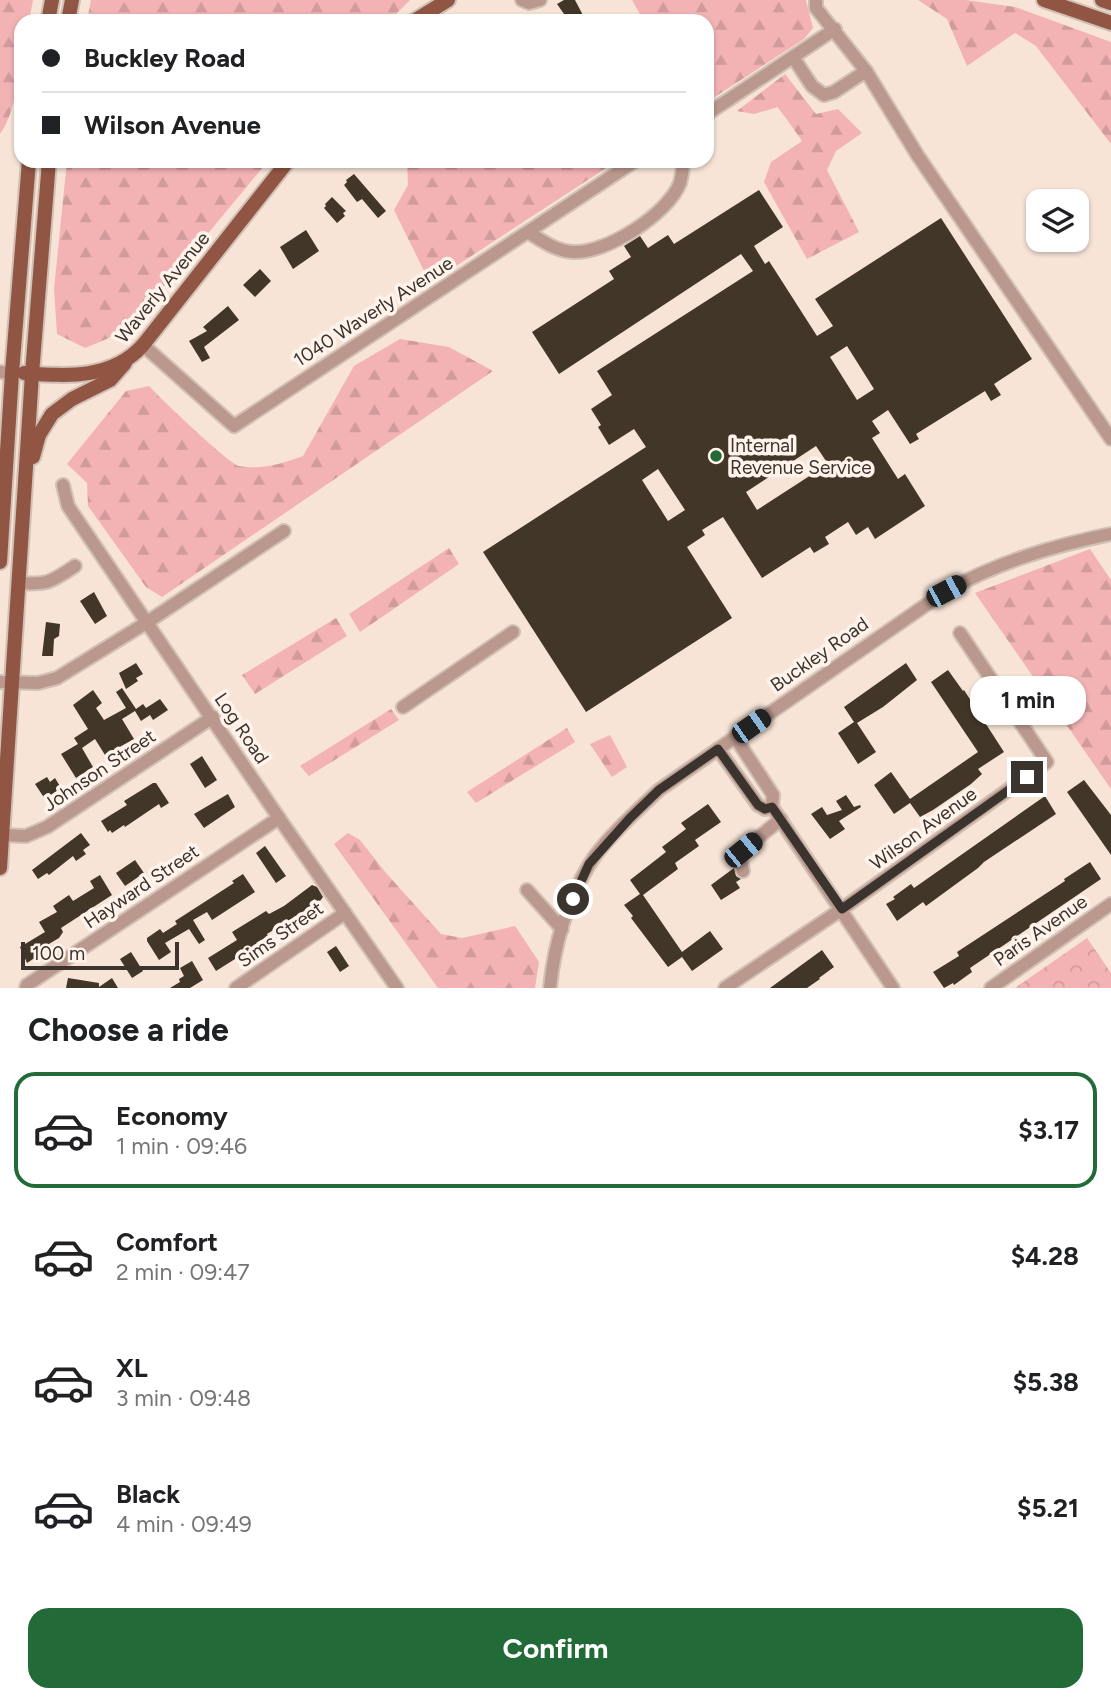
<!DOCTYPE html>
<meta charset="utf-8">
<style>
body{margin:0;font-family:Figtree,sans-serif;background:#f6f6f6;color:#202124;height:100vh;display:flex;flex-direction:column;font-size:26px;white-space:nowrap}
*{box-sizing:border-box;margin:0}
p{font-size:23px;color:#757577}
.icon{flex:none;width:38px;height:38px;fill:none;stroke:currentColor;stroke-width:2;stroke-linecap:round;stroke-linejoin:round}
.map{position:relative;height:988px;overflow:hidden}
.panel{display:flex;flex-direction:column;background:#fff;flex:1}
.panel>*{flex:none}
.guide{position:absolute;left:14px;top:14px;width:700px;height:154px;border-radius:21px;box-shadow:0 2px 5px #0004;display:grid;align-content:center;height:154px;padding:0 28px;background:#fff}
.fabs{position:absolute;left:1026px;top:189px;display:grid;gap:14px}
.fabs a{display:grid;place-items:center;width:63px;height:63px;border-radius:14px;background:#fff;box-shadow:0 2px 5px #0004;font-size:35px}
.scale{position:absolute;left:21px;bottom:18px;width:158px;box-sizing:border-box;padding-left:7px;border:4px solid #3a332e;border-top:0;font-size:19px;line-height:24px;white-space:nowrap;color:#3a332e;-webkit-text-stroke:5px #fff3eb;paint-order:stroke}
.end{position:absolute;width:32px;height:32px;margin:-16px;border:9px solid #3a332e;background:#fff;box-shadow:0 0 0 4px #fff}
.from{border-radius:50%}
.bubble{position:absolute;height:49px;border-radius:21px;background:#fff;box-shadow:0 2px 5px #0004;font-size:23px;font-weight:700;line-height:49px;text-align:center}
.car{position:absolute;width:21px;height:42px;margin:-21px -10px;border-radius:9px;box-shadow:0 0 5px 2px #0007;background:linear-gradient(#222 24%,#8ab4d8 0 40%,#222 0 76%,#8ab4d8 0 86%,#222 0)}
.guide b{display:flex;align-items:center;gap:24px;height:66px;font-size:26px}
.guide b+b{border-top:2px solid #e0e0e0}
.guide i{width:18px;height:18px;background:#202124}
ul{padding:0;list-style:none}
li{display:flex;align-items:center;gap:21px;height:116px;margin:0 14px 10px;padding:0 14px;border:4px solid transparent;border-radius:21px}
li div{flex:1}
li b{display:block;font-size:26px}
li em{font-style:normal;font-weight:700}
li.current{border-color:#226b38}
li>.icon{width:63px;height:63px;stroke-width:1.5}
h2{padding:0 28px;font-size:32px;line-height:84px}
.primary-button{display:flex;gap:14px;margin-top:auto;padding:14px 28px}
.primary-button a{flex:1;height:80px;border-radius:21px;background:#226b38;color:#fff;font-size:28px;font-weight:700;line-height:80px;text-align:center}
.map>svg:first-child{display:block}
.forest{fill:url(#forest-firs)}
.park{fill:url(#park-crowns)}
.building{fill:#413628;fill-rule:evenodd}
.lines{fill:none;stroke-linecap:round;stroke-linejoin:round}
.minor-casing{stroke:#d1c1b5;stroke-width:16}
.major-casing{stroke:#d1c1b5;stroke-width:18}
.minor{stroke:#bb988e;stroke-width:12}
.major{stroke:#915544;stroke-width:14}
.route{stroke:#3a332e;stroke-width:9}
.poi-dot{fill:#226b38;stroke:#fff3eb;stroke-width:2.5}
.labels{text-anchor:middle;stroke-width:7;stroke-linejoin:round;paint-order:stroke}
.street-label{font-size:19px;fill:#3a332e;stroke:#fff3eb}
.poi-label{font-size:19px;fill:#3a332e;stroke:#fff3eb;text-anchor:start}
</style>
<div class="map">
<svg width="1111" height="988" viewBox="0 0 1111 988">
<defs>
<pattern id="forest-firs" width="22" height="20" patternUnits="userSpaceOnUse" patternTransform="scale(1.75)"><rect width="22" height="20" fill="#f3b3b4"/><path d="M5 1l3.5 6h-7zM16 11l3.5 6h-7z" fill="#d19a9b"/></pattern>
<pattern id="park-crowns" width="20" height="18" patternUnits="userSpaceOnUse" patternTransform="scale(1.75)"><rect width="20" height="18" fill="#f3b3b4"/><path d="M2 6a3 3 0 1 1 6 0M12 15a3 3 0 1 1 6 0" fill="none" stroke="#d19a9b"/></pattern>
</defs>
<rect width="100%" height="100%" fill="#f7e4d7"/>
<g class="forest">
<path d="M0 0H33L29 21H21C21 52 19 109 0 134Z"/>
<path d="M91 0H410L389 21H87Z"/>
<path d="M632 0H806L813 28 804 39 707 102V21H644Z"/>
<path d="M918 0H966L1015 7 1111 42V144L1036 46 1015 33 967 66 947 19Z"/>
<path d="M785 74 816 114 838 109 862 133 836 151 827 170 859 232 807 259 764 182 771 162 802 141 778 107 754 114 737 111Z"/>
<path d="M67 161H268L152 301 109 338 85 348 57 334 54 289Z"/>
<path d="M407 161H423L429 168 437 161H617L430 283 394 210 408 185Z"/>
<path d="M400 339 449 347 493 371 162 597 146 587 88 506 87 483 67 464 126 391 149 386C160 398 229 464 239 466 262 470 281 464 303 456L354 366Z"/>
<path d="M449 548 459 564 360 632 349 614Z"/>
<path d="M1090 549 1111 580V789L975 593Z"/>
<path d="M336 618 347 636 255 694 242 675Z"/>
<path d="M391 709 399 720 309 776 300 766Z"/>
<path d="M567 728 575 742 476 803 467 792Z"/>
<path d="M610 735 627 767 612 777 590 744Z"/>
<path d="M348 833 360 840 386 873 441 934 462 938 515 926 539 962 535 988H438L334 844Z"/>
</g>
<path class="park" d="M1087 938 1111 973V988H1015Z"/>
<g class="building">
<path d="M564 0H575L586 21H569L557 4Z"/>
<path d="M354 174 386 211 378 218 362 199 357 202 344 185 347 182 346 180Z"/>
<path d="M759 190 783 227 754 246 765 264 769 261 817 336 833 326 815 299 941 218 1032 359 994 384 1001 395 991 401 985 391 916 434 919 439 910 444 888 410 872 421 880 433 872 438 898 479 905 474 925 506 875 539 868 527 856 535 848 522 825 537 829 544 814 553 810 547 762 578 723 517 702 530 705 535 687 547 732 618 586 712 483 552 646 447 634 429 609 445 598 427 601 425 591 409 612 395 597 371 753 271 741 254 559 374 532 332 614 279 609 271 631 257 624 246 640 236 648 248 668 235 674 244ZM847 346 874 389 857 400 830 357ZM816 446 828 464 757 510 746 492ZM658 469 685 510 668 521 642 480Z"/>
<path d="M332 197 346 211 343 213 345 216 337 223 324 208 326 206 325 204Z"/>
<path d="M306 230 319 251 293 269 280 247Z"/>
<path d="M260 269 271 281 255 297 243 285Z"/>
<path d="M228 306 239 320 204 347 210 358 202 362 189 341 207 331 203 327Z"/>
<path d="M94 592 107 616 95 624 80 601Z"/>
<path d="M46 622 60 624 59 636 54 639 53 656H42Z"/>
<path d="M136 663 143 674 136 678 138 681 126 689 119 673Z"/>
<path d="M906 663 917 680 883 707 857 723 876 752 858 764 838 733 854 722 844 707Z"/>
<path d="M948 670 963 691 964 690 1004 752 978 769 982 774 971 784 933 810 920 817 910 803 894 814 874 785 891 772 910 799 978 752 931 682Z"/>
<path d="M122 688 136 709 143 704 146 708 160 699 168 710 153 720 150 715 141 721 135 711 122 719 134 739 105 755 95 739 82 748 93 767 76 778 61 754 78 744 74 738 88 729 73 705 93 690 102 703 96 708 104 720 126 708 116 692Z"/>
<path d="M202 756 217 780 205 788 190 764Z"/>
<path d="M47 777 50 782 55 778 61 788 45 799 35 784Z"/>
<path d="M1084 780 1111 815V855L1067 792Z"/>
<path d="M153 783H156L169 803 161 808 159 804 125 827 124 825 112 833 110 830 108 832 101 821 127 805 124 801Z"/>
<path d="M228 794 235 807 204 828 194 814Z"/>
<path d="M846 795 854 807 860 805 861 807 839 821 845 829 830 839 811 814 822 807 827 815 842 810 836 801Z"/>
<path d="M1045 796 1056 814 984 862 978 868 926 906 923 902 897 921 886 904 895 899 893 897 911 884 914 888Z"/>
<path d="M708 804 721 822 695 840 699 846 675 863 678 869 643 895 682 952 710 931 723 949 692 971 682 957 668 967 631 918 633 916 624 905 640 894 630 880 666 852 662 847 686 829 681 823Z"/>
<path d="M81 833 90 845 83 850 86 854 76 861 73 856 49 875 47 873 38 879 32 870Z"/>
<path d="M265 846 286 876 276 883 256 853Z"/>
<path d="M135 860 144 873 125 886 116 873Z"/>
<path d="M1090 862 1101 879 970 968 972 972 954 985 953 983 944 988 933 972 959 956 957 952 1065 881 1064 879Z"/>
<path d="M734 868 736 876 741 879 736 882 740 888 721 900 711 885Z"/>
<path d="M243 874 255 892 212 920 207 912 193 920 205 940 199 944 189 929 165 943 171 952 159 960 147 941V938L160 929 163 933 177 924 175 921 234 883 232 881Z"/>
<path d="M100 875 112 895 61 928 63 932 59 938 37 951 39 955 27 963 20 947 45 932 39 922 57 912 53 906 69 895 73 901 94 888 90 881Z"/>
<path d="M312 885 317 887 323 897 320 901 267 934 268 936 256 943 257 945 216 971 208 958 237 940 232 932 266 911 269 914 284 906Z"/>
<path d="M336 946 349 966 340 972 327 952Z"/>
<path d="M822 950 834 967 819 978 820 979 807 988H770Z"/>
<path d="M131 952 143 971 132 978 120 959Z"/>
<path d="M192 961 203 980 190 988H170L180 982 179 979 184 976 180 968Z"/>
<path d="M68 978 99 983V987L112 978 118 988H66Z"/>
</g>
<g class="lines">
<g class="minor-casing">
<g id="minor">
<path d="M522 0 529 3 540 0"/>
<path d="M816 0V8L866 71 918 156 1111 439"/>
<path d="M793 57 812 86 824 95 834 92 866 71"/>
<path d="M707 114 835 29"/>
<path d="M528 232C542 241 556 251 573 252 606 254 668 214 680 183 682 176 683 168 683 161"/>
<path d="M143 345 234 426 635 161"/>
<path d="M0 372 12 373"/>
<path d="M63 485 68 506 279 818 397 988"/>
<path d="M19 583C48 585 51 582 75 566"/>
<path d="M0 682 38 683 57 678 146 623 284 531"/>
<path d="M403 707 513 632"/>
<path d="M718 749 758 805 765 809 772 807 773 795 735 737"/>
<path d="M772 807 893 988"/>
<path d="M0 835 26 836 47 827 213 717"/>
<path d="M743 871 740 856 743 850 781 819"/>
<path d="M527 890 562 929"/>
<path d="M26 988 27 985 279 818"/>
<path d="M236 988 345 913"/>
<path d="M550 988C554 946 567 902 589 865 603 841 638 810 659 790L946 591C999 562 1052 546 1111 534"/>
<path d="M725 988 842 909 1047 762 960 633"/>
<path d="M991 988 1111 904"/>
</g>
</g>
<g class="major-casing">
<g id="major">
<path d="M1044 0 1111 23"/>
<path d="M1102 0 1111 3"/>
<path d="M48 21 52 0"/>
<path d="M68 21 72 0"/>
<path d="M414 21 448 0"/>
<path d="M24 373C66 376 112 380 143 345L288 161"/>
<path d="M33 457 39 435 52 414 72 399 110 380 125 363"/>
<path d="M0 562 12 373 29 161"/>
<path d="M0 868 32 374 49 161"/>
</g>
</g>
<use href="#minor" class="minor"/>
<use href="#major" class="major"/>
</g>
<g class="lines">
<path class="route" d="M573 899 589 864 630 818 659 790 718 749 758 805 765 809 772 807 842 909 1027 777"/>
</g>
<circle class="poi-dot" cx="716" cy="456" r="7"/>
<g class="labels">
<g class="street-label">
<text transform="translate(162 287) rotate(-51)" y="7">Waverly Avenue</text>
<text transform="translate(373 311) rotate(-33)" y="7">1040 Waverly Avenue</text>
<text transform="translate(819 654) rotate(-35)" y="7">Buckley Road</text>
<text transform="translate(242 728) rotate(56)" y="7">Log Road</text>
<text transform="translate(99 770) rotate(-34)" y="7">Johnson Street</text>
<text transform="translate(923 828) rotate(-36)" y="7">Wilson Avenue</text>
<text transform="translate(141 886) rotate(-34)" y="7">Hayward Street</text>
<text transform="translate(1040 930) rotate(-35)" y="7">Paris Avenue</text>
<text transform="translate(280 934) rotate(-35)" y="7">Sims Street</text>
</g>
<g class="poi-label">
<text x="730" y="452">Internal<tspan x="730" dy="22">Revenue Service</tspan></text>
</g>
</g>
</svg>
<div class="fabs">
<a><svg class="icon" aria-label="layers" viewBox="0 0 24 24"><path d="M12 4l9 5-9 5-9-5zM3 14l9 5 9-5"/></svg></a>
</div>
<div class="scale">100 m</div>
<i class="end from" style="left:573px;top:899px"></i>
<i class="end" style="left:1027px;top:777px"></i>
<div class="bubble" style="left:970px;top:676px;width:116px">1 min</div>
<i class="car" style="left:946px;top:591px;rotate:62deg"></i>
<i class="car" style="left:751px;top:726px;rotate:55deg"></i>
<i class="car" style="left:743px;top:850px;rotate:51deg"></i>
<div class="guide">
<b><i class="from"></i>Buckley Road</b>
<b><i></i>Wilson Avenue</b>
</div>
</div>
<section class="panel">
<h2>Choose a ride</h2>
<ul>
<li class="current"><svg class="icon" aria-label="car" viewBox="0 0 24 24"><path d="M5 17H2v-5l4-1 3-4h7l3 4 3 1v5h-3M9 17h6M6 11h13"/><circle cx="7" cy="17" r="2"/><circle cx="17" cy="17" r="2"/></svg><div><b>Economy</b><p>1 min · 09:46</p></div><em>$3.17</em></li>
<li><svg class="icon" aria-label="car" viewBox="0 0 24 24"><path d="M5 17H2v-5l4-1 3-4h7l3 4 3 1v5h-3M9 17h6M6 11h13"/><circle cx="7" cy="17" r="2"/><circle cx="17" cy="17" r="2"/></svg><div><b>Comfort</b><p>2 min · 09:47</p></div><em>$4.28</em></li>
<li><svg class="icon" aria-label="car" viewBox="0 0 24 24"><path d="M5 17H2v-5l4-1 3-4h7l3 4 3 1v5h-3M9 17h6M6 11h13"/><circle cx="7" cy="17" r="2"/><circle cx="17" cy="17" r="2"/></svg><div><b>XL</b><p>3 min · 09:48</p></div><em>$5.38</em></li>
<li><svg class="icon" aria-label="car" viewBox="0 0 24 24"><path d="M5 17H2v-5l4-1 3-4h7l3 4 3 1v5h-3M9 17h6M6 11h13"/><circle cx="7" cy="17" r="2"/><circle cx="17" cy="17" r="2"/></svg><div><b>Black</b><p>4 min · 09:49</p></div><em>$5.21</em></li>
</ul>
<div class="primary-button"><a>Confirm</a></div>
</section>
